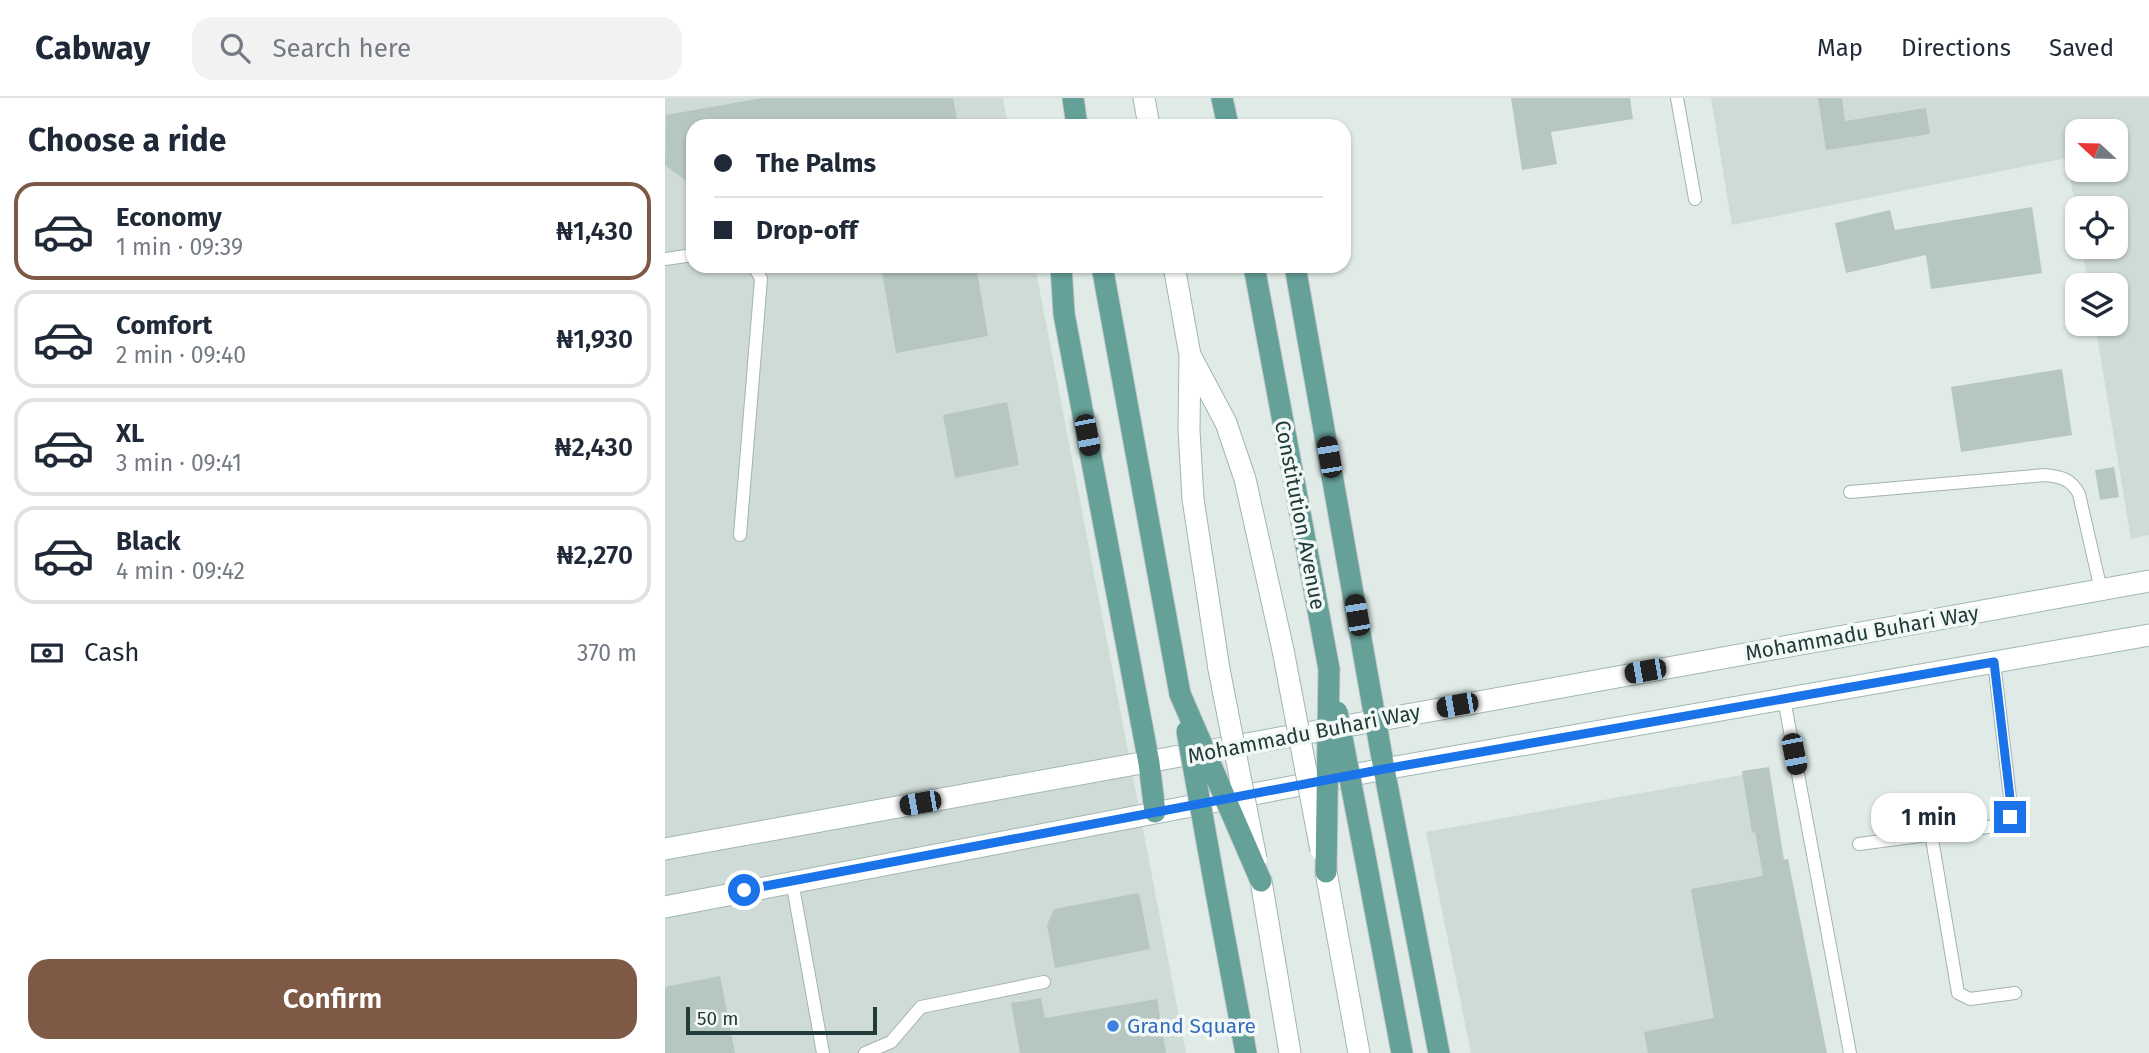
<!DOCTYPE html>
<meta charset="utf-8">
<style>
body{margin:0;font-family:"Fira Sans",sans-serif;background:#f2f2f3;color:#1f2937;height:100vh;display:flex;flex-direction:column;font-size:26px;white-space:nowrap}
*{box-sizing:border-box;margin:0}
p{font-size:23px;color:#747a83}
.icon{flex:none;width:38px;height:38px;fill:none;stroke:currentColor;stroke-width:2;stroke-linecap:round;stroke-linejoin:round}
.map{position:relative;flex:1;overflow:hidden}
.sheet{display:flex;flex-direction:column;background:#fff;width:665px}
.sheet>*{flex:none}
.guide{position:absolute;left:21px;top:21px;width:665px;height:154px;border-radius:21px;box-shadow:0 2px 5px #0004;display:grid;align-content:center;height:154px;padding:0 28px;background:#fff}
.needle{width:46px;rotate:292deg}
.tools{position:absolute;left:1400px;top:21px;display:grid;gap:14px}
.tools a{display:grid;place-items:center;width:63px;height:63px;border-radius:14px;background:#fff;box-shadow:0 2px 5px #0004;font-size:35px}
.scale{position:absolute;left:21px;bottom:18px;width:191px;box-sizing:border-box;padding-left:7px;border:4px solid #213b38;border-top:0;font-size:19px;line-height:24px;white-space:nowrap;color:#213b38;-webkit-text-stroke:5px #f1f8f5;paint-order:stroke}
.end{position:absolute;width:32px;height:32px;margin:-16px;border:9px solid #1a73e8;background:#fff;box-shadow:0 0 0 4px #fff}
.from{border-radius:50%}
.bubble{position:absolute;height:49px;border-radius:21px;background:#fff;box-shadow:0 2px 5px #0004;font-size:23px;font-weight:600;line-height:49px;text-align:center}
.car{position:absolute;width:21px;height:42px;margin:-21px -10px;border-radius:9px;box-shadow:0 0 5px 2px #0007;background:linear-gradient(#222 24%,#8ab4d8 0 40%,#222 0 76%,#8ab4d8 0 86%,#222 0)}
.guide b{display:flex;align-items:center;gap:24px;height:66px;font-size:26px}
.guide b+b{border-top:2px solid #e0e1e3}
.guide i{width:18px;height:18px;background:#1f2937}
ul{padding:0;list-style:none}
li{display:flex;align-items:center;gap:21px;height:98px;margin:0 14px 10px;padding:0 14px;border:4px solid #e0e1e3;border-radius:21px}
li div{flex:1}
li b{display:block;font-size:26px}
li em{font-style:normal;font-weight:600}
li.active{border-color:#7d5946}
li>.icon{width:63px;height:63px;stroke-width:1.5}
h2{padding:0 28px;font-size:32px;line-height:84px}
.pay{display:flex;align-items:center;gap:18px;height:77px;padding:0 28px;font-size:26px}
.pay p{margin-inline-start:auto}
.cta{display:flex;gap:14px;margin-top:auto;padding:14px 28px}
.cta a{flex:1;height:80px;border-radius:21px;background:#7d5946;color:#fff;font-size:28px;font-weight:600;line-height:80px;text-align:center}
header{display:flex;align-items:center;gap:42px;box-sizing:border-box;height:98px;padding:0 35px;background:#fff;border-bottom:2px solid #e0e1e3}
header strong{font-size:33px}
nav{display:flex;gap:38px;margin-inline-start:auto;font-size:24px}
.search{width:490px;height:63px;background:#f2f2f3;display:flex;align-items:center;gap:18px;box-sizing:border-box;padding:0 24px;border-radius:21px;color:#747a83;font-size:26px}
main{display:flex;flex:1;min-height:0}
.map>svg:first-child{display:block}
.built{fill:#cfdbd7;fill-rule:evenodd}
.building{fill:#b6c6c1}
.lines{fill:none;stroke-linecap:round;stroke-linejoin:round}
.lane-casing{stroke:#a3b3b0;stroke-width:14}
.secondary-casing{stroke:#9fb7b1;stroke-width:23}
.primary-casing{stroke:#c1c8c7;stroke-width:23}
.lane{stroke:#fff;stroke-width:12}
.secondary{stroke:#fff;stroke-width:21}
.primary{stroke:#65a099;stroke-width:21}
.secondary-bridge-casing{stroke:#9fb7b1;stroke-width:23;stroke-linecap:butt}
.primary-bridge-casing{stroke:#c1c8c7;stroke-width:23;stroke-linecap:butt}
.secondary-bridge{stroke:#fff;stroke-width:21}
.primary-bridge{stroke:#65a099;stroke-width:21}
.route{stroke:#1a73e8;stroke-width:9}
.shop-dot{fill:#3f7fe0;stroke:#f1f8f5;stroke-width:2.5}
.labels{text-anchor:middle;stroke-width:7;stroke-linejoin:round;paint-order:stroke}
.street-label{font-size:21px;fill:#213b38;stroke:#f1f8f5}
.shop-label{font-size:21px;fill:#366cbe;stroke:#f1f8f5;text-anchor:start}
</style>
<header>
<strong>Cabway</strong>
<div class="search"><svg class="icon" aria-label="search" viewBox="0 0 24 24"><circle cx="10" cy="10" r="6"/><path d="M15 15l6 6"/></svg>Search here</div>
<nav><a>Map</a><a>Directions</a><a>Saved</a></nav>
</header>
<main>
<section class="sheet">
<h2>Choose a ride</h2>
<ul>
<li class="active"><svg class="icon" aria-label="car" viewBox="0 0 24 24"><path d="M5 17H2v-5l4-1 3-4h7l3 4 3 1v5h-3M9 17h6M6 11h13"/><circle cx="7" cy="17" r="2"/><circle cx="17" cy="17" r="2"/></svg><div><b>Economy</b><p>1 min · 09:39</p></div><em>₦1,430</em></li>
<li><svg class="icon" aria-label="car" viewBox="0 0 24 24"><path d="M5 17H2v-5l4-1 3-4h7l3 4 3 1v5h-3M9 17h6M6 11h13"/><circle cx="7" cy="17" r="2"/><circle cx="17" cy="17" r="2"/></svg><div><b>Comfort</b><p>2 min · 09:40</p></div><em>₦1,930</em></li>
<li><svg class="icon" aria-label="car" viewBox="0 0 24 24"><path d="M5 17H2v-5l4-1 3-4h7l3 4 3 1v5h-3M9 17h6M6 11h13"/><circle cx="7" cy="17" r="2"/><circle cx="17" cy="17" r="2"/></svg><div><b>XL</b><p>3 min · 09:41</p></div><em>₦2,430</em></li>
<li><svg class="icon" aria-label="car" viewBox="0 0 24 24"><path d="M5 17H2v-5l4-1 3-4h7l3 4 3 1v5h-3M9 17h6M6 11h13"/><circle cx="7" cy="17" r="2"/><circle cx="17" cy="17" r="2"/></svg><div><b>Black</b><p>4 min · 09:42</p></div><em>₦2,270</em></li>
</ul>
<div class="pay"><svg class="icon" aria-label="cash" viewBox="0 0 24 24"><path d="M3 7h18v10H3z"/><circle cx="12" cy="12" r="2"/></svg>Cash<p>370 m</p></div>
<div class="cta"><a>Confirm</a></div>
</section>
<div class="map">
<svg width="1484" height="955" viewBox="0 0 1484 955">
<rect width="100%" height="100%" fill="#e0ebe8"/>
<g class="built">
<path d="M0 0H338L343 28H28V168H370L521 955H0Z"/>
<path d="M1046 0H1484V437L1466 441 1430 226H1451V187H1423L1417 149H1451V110H1412V120L1402 60 1067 127ZM1412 33H1451V72H1412Z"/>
<path d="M1099 673 1158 955H806L761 734Z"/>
</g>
<g class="building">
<path d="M98 0H288L292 21 276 25 277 28H28V88L0 67 1 17Z"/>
<path d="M846 0H965L968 21 886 34 892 66 857 72Z"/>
<path d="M1153 0H1177L1180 23 1261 10 1265 36 1161 52Z"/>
<path d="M1367 109 1377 175 1266 191 1261 157 1181 175 1170 125 1225 112 1230 132Z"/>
<path d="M216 168H311L323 238 231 255Z"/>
<path d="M1397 271 1407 337 1296 354 1286 289Z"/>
<path d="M342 304 354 367 290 380 278 317Z"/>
<path d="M1449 369 1454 399 1435 402 1430 372Z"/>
<path d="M1104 669 1119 762 1123 761 1162 955H983L979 934 1049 920 1026 791 1098 778 1090 734 1087 735 1077 673Z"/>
<path d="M474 795 485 851 390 870 382 827 389 811Z"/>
<path d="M55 878 70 955H0V889Z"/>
<path d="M376 900 380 920 492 901 501 955H355L346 905Z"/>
</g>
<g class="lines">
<g class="lane-casing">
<g id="lane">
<path d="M1012 0 1030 101"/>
<path d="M0 161 28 157"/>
<path d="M1185 394 1380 377C1397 379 1406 381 1414 396L1436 492"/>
<path d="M75 437 96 181 89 168"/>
<path d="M1119 601 1185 955"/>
<path d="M1266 735 1293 895 1305 901 1350 895"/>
<path d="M1194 746 1338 727 1345 719 1346 708 1329 564"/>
<path d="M127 783 158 955"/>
<path d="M200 955 226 944 256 909 379 884"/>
</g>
</g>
<g class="secondary-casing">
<g id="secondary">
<path d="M479 0 484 28"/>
<path d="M509 168 525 257 524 332 528 401 554 571"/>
<path d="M526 259 561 325 580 381 618 552"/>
<path d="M0 751 1484 483"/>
<path d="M661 774 694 955"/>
<path d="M596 783 625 955"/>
<path d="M0 809 719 671 1484 537"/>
</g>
</g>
<g class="primary-casing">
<g id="primary">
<path d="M408 0 412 28"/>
<path d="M557 0 563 28"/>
<path d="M396 168 399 216 484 665 490 714"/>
<path d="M437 168 515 596"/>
<path d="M589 168 664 571"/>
<path d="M630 168 719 671 774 955"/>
<path d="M699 753 737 955"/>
<path d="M551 794 581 955"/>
</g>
</g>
<use href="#lane" class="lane"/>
<use href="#secondary" class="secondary"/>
<use href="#primary" class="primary"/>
<g class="secondary-bridge-casing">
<g id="secondary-bridge">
<path d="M618 552 656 752"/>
<path d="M554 571 591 761"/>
</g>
</g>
<g class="primary-bridge-casing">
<g id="primary-bridge">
<path d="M515 596 596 783"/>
<path d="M672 614 699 753"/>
<path d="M522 633 551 794"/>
<path d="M661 774 664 571"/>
</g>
</g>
<use href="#secondary-bridge" class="secondary-bridge"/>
<use href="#primary-bridge" class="primary-bridge"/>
</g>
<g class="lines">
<path class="route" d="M79 792 719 671 1329 564 1346 708 1345 719"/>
</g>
<circle class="shop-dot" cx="448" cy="928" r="7"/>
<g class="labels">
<g class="street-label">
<text transform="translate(635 417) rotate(79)" y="7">Constitution Avenue</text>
<text transform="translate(1197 535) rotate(-10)" y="7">Mohammadu Buhari Way</text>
<text transform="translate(639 636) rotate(-11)" y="7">Mohammadu Buhari Way</text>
</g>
<g class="shop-label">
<text x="462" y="935">Grand Square</text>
</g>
</g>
</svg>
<div class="tools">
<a><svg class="needle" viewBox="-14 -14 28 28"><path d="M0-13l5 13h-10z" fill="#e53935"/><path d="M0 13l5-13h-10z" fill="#747a83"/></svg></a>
<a><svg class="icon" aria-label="locate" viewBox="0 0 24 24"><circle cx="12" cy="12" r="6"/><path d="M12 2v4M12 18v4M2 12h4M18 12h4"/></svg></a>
<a><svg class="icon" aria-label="layers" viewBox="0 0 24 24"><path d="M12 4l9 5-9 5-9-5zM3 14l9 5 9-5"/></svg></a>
</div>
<div class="scale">50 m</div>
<i class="end from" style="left:79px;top:792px"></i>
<i class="end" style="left:1345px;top:719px"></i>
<div class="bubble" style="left:1206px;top:695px;width:116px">1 min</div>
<i class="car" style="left:422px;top:337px;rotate:169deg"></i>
<i class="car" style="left:664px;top:359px;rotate:350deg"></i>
<i class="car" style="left:692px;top:517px;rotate:350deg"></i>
<i class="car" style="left:980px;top:573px;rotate:260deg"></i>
<i class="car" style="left:792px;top:607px;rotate:260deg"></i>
<i class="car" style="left:1129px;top:656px;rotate:169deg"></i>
<i class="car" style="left:255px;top:705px;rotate:260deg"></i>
<div class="guide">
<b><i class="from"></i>The Palms</b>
<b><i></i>Drop-off</b>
</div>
</div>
</main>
